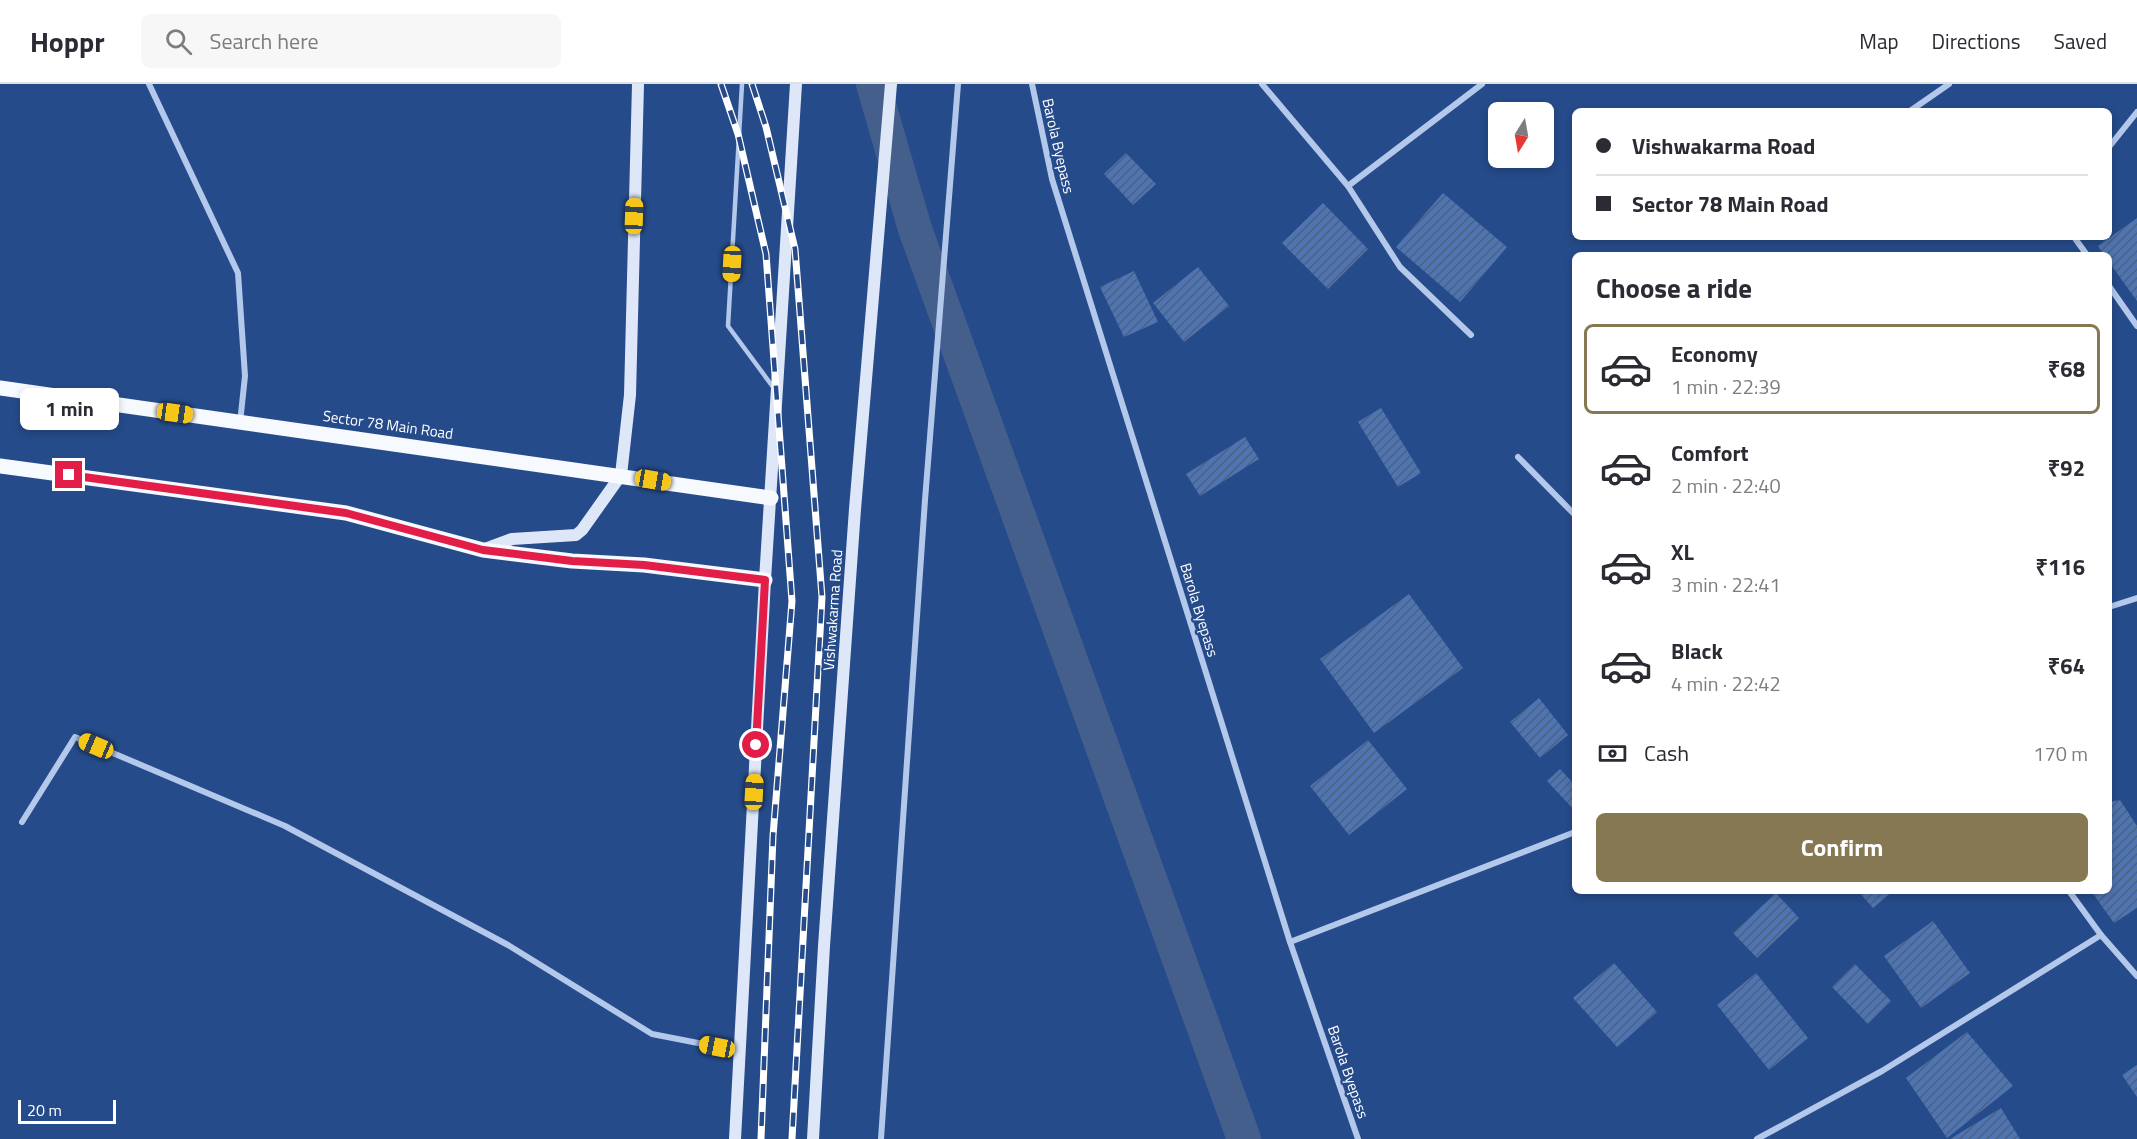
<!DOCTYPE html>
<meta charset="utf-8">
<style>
body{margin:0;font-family:"Titillium Web",sans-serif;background:#f7f7f7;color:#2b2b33;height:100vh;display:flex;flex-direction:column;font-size:22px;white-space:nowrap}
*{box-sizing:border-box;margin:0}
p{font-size:20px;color:#7c7c81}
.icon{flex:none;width:33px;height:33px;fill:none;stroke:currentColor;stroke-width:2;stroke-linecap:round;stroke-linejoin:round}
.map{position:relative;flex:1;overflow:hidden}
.sheet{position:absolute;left:1572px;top:168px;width:540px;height:642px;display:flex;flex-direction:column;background:#fff;border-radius:9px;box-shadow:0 3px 9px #0003}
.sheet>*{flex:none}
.hud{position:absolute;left:1572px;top:24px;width:540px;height:132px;border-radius:9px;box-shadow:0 3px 9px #0003;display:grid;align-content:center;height:132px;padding:0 24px;background:#fff}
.needle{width:39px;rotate:191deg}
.fabs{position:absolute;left:1488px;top:18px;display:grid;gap:12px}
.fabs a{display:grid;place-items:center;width:66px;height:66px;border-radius:9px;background:#fff;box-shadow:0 3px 9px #0003;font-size:30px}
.scale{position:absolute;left:18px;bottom:15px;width:98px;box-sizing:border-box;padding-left:6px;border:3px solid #fff;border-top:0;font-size:16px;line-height:21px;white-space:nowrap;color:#fff;-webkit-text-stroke:4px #264b8a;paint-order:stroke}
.end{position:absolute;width:27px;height:27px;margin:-14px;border:8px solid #e11d48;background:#fff;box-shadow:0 0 0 3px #fff}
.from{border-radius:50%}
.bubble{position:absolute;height:42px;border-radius:9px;background:#fff;box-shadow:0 3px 9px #0003;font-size:20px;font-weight:700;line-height:42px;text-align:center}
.car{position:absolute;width:18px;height:36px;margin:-18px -9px;border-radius:8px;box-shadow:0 0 4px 2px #0007;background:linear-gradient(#f5c518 24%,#345 0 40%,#f5c518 0 76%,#345 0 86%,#f5c518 0)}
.hud b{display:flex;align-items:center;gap:21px;height:57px;font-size:22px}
.hud b+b{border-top:2px solid #e1e1e2}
.hud i{width:15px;height:15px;background:#2b2b33}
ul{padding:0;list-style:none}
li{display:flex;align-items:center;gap:18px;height:90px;margin:0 12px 9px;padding:0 12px;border:3px solid transparent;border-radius:9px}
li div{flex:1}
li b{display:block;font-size:22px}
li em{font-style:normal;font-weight:700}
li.active{border-color:#857852}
li>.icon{width:54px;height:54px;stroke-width:1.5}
h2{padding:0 24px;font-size:27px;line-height:72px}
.pay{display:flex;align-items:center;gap:15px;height:66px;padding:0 24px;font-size:22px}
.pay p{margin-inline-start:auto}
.button{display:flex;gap:12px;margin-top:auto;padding:12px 24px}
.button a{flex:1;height:69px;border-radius:9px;background:#857852;color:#fff;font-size:24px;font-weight:700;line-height:69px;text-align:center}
header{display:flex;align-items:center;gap:36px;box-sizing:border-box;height:84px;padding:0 30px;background:#fff;border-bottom:2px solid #e1e1e2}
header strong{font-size:28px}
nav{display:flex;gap:33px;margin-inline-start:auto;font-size:21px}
.search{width:420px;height:54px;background:#f7f7f7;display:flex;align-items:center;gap:15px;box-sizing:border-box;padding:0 21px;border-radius:9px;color:#7c7c81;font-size:22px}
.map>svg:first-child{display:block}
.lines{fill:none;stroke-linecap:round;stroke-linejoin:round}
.canal{stroke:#455f8d;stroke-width:34}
.building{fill:url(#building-hatch)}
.lane{stroke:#b3c8ea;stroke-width:4.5}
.street{stroke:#b3c8ea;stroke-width:6}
.secondary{stroke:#dde7f8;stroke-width:12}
.primary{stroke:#f6f9fe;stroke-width:15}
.rail-casing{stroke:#fff;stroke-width:7}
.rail{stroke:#264b8a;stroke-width:4.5;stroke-dasharray:14;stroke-linecap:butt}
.route{stroke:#e11d48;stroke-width:8}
.labels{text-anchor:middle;stroke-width:4.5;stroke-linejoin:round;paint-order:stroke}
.street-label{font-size:15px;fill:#fff;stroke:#264b8a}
</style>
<header>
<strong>Hoppr</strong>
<div class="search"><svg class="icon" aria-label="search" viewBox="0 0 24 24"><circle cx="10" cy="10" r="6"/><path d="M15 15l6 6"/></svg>Search here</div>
<nav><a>Map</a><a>Directions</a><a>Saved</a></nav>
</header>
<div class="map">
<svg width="2137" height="1055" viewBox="0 0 2137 1055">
<defs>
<pattern id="building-hatch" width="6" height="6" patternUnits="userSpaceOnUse" patternTransform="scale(1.5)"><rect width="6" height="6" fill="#4e74b1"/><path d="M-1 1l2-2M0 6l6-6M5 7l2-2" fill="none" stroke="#4d607e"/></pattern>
</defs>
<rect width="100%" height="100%" fill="#264b8a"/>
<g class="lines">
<path class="canal" d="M873 0 915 145 1244 1055"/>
</g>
<g class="building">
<path d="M1126 69 1156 100 1133 121 1104 90Z"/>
<path d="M1443 109 1507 163 1460 218 1396 163Z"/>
<path d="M1323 119 1368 165 1328 205 1282 159Z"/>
<path d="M2137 134V217L2109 178V171H2104L2098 162Z"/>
<path d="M1198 183 1229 222 1184 258 1153 219Z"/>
<path d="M1134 187 1158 238 1124 253 1100 203Z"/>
<path d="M1381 324 1421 389 1398 403 1358 338Z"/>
<path d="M1245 353 1259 375 1200 412 1186 390Z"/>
<path d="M1409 510 1463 584 1374 649 1320 575Z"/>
<path d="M1539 614 1568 651 1540 674 1510 638Z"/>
<path d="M1368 656 1407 705 1349 751 1310 702Z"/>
<path d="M1560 685 1575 701V727L1547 697Z"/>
<path d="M2120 716 2137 742V824L2114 839 2091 807H2109V718Z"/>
<path d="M1858 807H1893L1873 824Z"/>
<path d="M1776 809 1799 834 1757 874 1733 849Z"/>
<path d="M1933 837 1970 889 1921 924 1884 872Z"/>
<path d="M1614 879 1657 928 1617 963 1573 914Z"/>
<path d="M1855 880 1891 917 1868 940 1832 903Z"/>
<path d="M1756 889 1808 954 1769 986 1717 921Z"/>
<path d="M1967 948 2013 1002 1947 1054 1906 994Z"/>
<path d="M2137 981V1013L2122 991Z"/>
<path d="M2001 1024 2020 1055H1950Z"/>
</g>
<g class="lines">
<path class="lane" d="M742 0 728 242 773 303"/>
<g class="street">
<path d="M149 0 238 189 245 292 240 339"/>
<path d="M1032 0 1052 95 1290 858 1358 1055"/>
<path d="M1262 0 1348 102 1400 183 1471 251"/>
<path d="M1910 27 1949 0"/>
<path d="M2109 63 2137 28"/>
<path d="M1348 102 1482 0"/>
<path d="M2074 153 2087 171"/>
<path d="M2109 202 2137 242"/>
<path d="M1518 373 1575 431"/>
<path d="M2109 523 2137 514"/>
<path d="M22 738 75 653 285 742 508 861 652 950 739 967"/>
<path d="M2069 807 2101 851 2137 892"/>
<path d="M1290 858 1575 748"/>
<path d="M881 1055 925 416 958 0"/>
<path d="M1757 1055 1882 987 2101 851"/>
</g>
<g class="secondary">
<path d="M485 465 512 455 576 451 582 446 621 391 630 311 638 0"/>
<path d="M735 1055 765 496 796 0"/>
<path d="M813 1055 824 862 855 425 891 0"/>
</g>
<g class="primary">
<path d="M0 304 771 414"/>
<path d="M0 382 346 429 483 466 572 477 644 481 765 496"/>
</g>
<g class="rail-casing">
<g id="rail">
<path d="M721 0 738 50 766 170 792 517 773 752 761 1055"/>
<path d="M752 0 766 43 795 165 822 513 792 1055"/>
</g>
</g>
<use href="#rail" class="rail"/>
</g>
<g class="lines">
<path class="route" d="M69 391 346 429 483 466 572 477 644 481 765 496 756 661"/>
</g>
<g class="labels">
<g class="street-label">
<text transform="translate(1058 62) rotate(77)" y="5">Barola Byepass</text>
<text transform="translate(388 341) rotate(8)" y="5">Sector 78 Main Road</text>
<text transform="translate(833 526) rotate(-86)" y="5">Vishwakarma Road</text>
<text transform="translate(1199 526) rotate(73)" y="5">Barola Byepass</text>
<text transform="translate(1348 988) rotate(71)" y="5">Barola Byepass</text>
</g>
</g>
</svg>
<div class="fabs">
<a><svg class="needle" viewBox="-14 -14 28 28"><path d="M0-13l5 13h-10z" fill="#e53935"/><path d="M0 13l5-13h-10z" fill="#7c7c81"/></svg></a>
</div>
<div class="scale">20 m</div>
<i class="end from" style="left:756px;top:661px"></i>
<i class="end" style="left:69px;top:391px"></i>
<div class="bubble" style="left:20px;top:304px;width:99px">1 min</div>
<i class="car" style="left:634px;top:132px;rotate:2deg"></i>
<i class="car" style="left:732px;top:180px;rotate:183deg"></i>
<i class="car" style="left:175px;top:329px;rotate:98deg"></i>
<i class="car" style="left:653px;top:396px;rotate:100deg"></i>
<i class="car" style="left:96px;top:662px;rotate:293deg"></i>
<i class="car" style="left:754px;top:708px;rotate:3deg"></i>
<i class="car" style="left:717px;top:963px;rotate:281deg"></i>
<div class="hud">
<b><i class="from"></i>Vishwakarma Road</b>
<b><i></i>Sector 78 Main Road</b>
</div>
<section class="sheet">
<h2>Choose a ride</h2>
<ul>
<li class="active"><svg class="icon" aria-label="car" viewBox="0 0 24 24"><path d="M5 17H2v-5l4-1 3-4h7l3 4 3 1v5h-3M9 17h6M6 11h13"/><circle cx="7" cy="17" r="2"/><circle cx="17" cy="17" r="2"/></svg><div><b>Economy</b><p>1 min · 22:39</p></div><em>₹68</em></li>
<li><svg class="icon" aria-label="car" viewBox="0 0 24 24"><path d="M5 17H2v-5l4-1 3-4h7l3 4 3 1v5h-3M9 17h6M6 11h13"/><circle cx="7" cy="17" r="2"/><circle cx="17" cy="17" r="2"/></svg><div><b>Comfort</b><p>2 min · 22:40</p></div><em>₹92</em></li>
<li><svg class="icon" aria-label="car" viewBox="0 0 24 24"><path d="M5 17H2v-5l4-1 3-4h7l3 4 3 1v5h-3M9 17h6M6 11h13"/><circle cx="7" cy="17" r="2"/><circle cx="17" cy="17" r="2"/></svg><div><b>XL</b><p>3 min · 22:41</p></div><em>₹116</em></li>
<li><svg class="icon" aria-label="car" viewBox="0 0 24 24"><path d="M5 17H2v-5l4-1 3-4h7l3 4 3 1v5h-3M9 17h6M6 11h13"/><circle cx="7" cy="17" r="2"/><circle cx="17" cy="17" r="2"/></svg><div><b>Black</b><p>4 min · 22:42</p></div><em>₹64</em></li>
</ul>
<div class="pay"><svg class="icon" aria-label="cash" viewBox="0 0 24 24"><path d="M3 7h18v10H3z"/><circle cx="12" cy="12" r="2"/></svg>Cash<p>170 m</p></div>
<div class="button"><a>Confirm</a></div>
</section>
</div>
